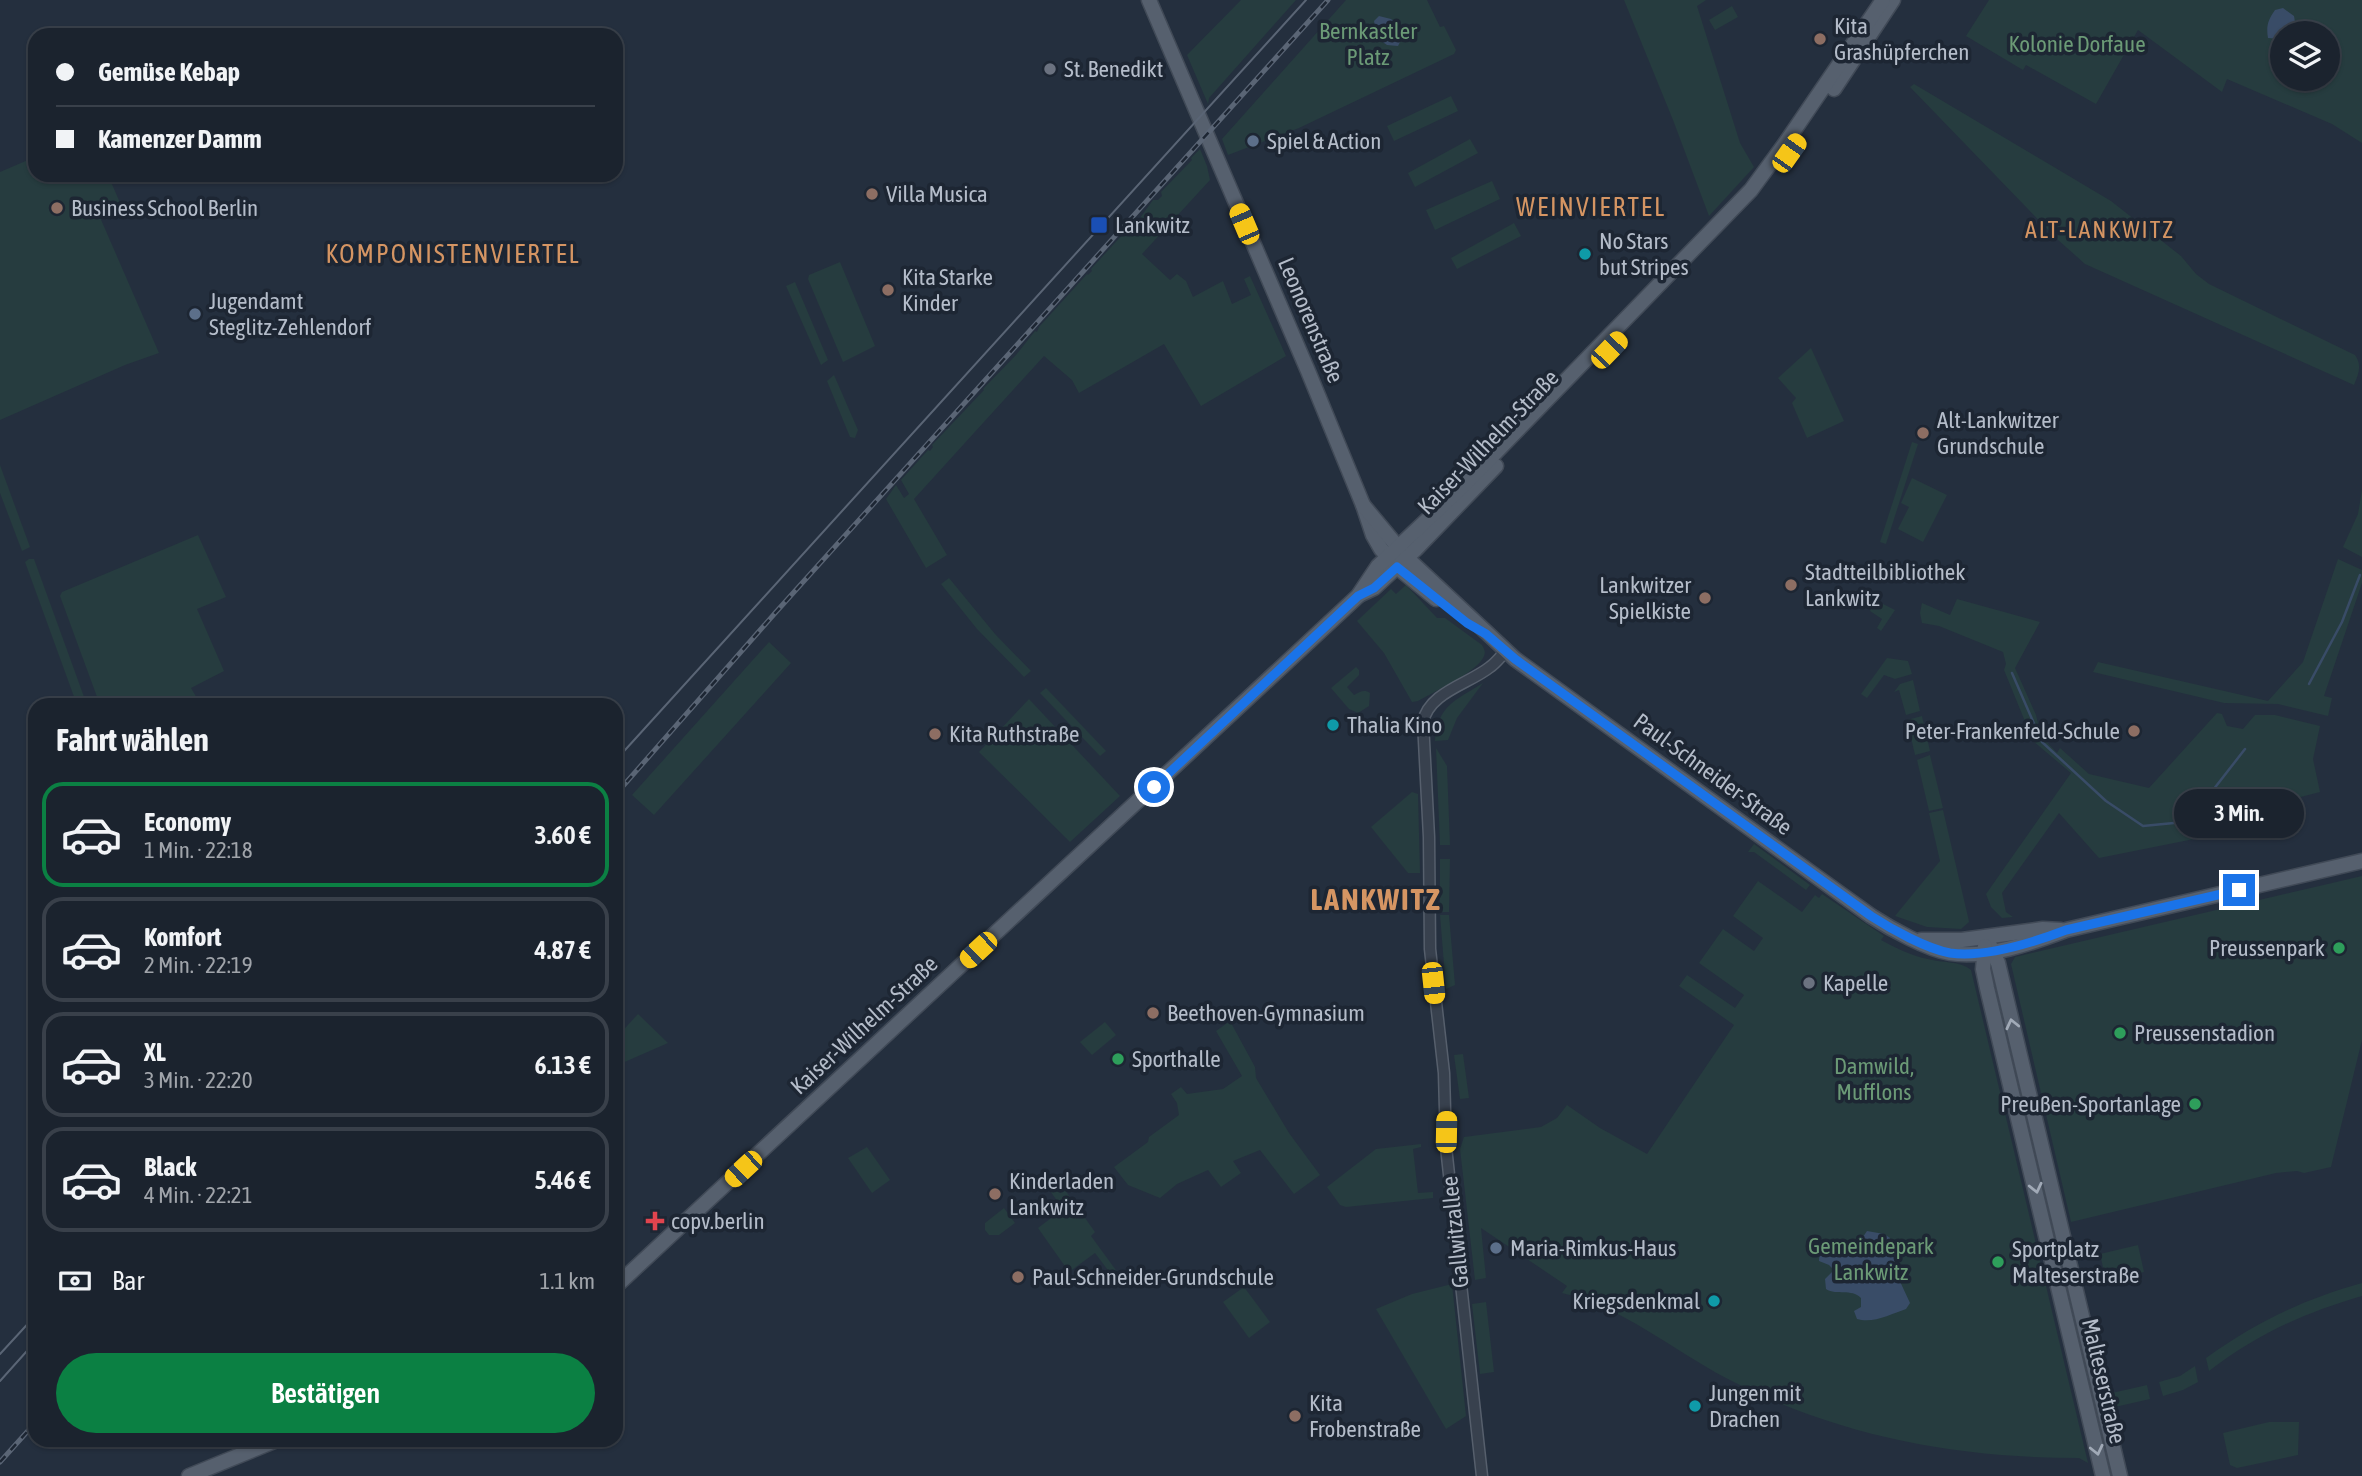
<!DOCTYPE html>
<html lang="de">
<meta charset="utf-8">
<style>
body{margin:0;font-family:"Asap Condensed",sans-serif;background:#282f3a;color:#f1f3f6;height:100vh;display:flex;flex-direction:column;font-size:26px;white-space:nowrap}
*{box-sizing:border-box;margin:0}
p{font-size:23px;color:#a0a4aa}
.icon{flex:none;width:38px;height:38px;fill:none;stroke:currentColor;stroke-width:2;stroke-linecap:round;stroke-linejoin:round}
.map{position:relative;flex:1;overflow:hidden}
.details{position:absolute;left:28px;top:698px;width:595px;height:749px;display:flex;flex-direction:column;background:#1b232e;border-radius:21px;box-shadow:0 2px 5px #0004,0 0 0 2px #39404a}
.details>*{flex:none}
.guide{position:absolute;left:28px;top:28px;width:595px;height:154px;border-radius:21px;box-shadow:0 2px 5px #0004,0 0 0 2px #39404a;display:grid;align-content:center;height:154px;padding:0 28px;background:#1b232e}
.buttons{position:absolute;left:2270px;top:21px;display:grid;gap:14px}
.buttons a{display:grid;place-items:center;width:70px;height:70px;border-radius:50%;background:#1b232e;box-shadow:0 2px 5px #0004,0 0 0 2px #39404a;font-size:35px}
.end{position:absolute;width:32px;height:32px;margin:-16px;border:9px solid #1a73e8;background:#fff;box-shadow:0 0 0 4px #fff}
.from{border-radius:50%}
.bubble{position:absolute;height:49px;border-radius:24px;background:#1b232e;box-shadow:0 2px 5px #0004,0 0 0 2px #39404a;font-size:23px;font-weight:600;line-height:49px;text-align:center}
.car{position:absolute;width:21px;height:42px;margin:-21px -10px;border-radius:9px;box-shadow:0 0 5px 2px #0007;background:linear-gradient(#f5c518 24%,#345 0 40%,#f5c518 0 76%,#345 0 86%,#f5c518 0)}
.guide b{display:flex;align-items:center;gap:24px;height:66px;font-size:26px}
.guide b+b{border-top:2px solid #39404a}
.guide i{width:18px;height:18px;background:#f1f3f6}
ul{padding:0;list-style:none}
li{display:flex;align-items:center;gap:21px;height:105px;margin:0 14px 10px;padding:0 14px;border:4px solid #39404a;border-radius:21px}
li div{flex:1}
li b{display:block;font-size:26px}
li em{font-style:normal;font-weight:600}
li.active{border-color:#0b8043}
li>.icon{width:63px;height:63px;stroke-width:1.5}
h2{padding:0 28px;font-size:32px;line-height:84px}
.pay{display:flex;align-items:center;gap:18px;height:77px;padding:0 28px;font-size:26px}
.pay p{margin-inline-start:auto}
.button{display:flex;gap:14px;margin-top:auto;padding:14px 28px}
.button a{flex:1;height:80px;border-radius:42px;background:#0b8043;color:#fff;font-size:28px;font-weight:600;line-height:80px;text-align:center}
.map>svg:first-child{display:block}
.green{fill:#263c3f;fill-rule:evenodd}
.water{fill:#394c67}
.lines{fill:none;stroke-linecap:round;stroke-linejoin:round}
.stream{stroke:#394c67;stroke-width:2.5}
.minor-casing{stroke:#565f6c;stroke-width:13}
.major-casing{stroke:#414a57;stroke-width:17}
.minor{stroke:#38414e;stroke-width:10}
.major{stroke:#56606e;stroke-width:14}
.tram{stroke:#5a6575;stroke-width:2}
.rail-casing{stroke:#5a6575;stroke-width:5}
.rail{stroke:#1d2633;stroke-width:2.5;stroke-dasharray:8;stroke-linecap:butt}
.oneway{stroke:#a1aab7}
.route{stroke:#1a73e8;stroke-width:9}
.education-dot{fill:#8d6e63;stroke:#1d2633;stroke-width:2.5}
.worship-dot{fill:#6b7280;stroke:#1d2633;stroke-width:2.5}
.service-dot{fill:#5c6f8a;stroke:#1d2633;stroke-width:2.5}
.transit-dot{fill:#1a4fb4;stroke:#1d2633;stroke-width:2.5}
.culture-dot{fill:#0f9aa8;stroke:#1d2633;stroke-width:2.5}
.leisure-dot{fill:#2e9e5b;stroke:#1d2633;stroke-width:2.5}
.health-dot{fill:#e0444e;stroke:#1d2633;stroke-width:2.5}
.labels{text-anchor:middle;stroke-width:7;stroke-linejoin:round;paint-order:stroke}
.poi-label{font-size:23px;fill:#b4bcc9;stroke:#1d2633;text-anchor:start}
.park-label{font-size:23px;fill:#6b9a76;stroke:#1d2633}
.street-label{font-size:23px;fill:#b4bcc9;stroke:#1d2633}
.neighbourhood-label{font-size:24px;letter-spacing:2px;fill:#d59563;stroke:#1d2633}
.quarter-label{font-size:26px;letter-spacing:2px;fill:#d59563;stroke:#1d2633}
.district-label{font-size:30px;font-weight:bold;letter-spacing:2px;fill:#d59563;stroke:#1d2633}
</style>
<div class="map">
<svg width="2362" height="1476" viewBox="0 0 2362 1476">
<rect width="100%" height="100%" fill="#242f3e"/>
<g class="green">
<path d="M1241 0H1296L1209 98 1208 104 1187 55Z"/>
<path d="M1346 0H1427L1440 27 1444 26 1456 50 1454 54 1299 128 1228 155 1222 139Z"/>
<path d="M1624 0H1706L1697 6 1740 143 1754 167 1709 216 1673 120Z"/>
<path d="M1989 0H2362V143L2332 124 2227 79 2222 92 2138 30 2096 104 2026 65 2023 70 1966 36ZM2282 33H2328V79H2282Z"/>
<path d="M1732 6 1738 17 1715 30 1709 20Z"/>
<path d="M1914 84 2111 201 2181 256 2196 274 2209 284 2355 355C2362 365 2359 373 2354 385L2085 264 2057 239 1910 87Z"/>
<path d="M1451 96 1458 111 1394 141 1387 126Z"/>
<path d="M1470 139 1478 153 1415 187 1408 173Z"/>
<path d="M1200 149 1207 166 1210 180 1142 254 1170 280 1177 274 1186 281 1193 297 1223 281 1232 304 1251 295 1244 279 1250 276 1286 356 1201 406 1164 344 1079 393 1072 380 1044 356 914 499 947 555 926 568 886 499 896 485 904 498 909 494 901 480 928 450 930 451 933 447 932 445 984 390 983 389 1016 355 1035 331 1037 332 1039 327 1087 274 1088 275 1092 271 1091 269 1135 221 1137 222 1153 200H1158L1162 196 1161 192 1192 160 1191 158Z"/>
<path d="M35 157V175H108L121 205 99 215 159 353 125 365 0 420V172Z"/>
<path d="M1492 181 1500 199 1435 230 1426 210Z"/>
<path d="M1514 223 1521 236 1457 269 1451 258Z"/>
<path d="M840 262 875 346 843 362 808 279 809 275Z"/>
<path d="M795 282 828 360 821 365 786 286Z"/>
<path d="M1811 348 1844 421 1807 438 1792 403 1796 398 1778 378Z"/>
<path d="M834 375 858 430 855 438 850 437 827 381Z"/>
<path d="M1912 442 1918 444 1886 544 1880 542Z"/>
<path d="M0 465 30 547 22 551 0 493Z"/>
<path d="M1912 478 1947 495 1923 542 1898 529 1909 507 1901 503Z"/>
<path d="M2362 490V557L2343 547 2358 514Z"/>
<path d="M198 535 226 597 197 609 224 671 191 688 201 705H100L60 596 62 592Z"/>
<path d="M29 559H34L87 705H77L25 562Z"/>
<path d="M2338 559 2362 570V583L2324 696 2332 698 2328 716 2278 704 2224 703 2093 672 2098 662 2268 701 2303 662Z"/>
<path d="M949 578 995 634 1031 671 1024 677 977 629 941 584Z"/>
<path d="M1406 585 1437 618H1445L1482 645C1484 649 1486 652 1484 656 1478 672 1433 692 1418 701L1412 702 1384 653 1357 621 1391 589 1396 594Z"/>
<path d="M1957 599 2040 622 2015 668 2036 715 2041 736 2057 753 2060 748 2089 774 2149 788 2217 713 2222 714 2227 726 2243 729 2255 715H2275L2320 726 2313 759 2320 792 2231 815 2194 839 2099 858 2059 813 2002 893 2006 912 2013 917 2002 918 1991 907 1986 894 2071 773 2033 741 2004 670 2006 664 2003 652 1939 626 1922 623 1920 613 1922 603 1950 615Z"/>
<path d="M1875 600 1895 610 1881 631 1877 628 1882 619 1870 611Z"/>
<path d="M769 642 791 663 654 815 632 795Z"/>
<path d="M1887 658 1908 661 1912 674 1895 679 1884 675 1867 698 1861 694Z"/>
<path d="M1356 667 1359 670V675L1347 687 1354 695C1360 692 1364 689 1370 693L1369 706 1358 713 1349 709 1331 688Z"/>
<path d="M1913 680 1920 711 1906 715 1899 690 1894 692 1900 684Z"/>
<path d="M1483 683 1457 718 1448 740 1435 741C1437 706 1456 700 1483 683Z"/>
<path d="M1046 688 1106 751 1100 756 1040 693Z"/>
<path d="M1029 699 1120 796 1070 842 979 752Z"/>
<path d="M1922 716 1930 751 1915 755 1907 720Z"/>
<path d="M1436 748 1447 766 1450 845H1440Z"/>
<path d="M1930 755 1943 808 1929 811 1917 760Z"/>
<path d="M1412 792 1418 794 1420 873H1408L1371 827Z"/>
<path d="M1943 810 1968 917 1969 922 1961 929 1927 927 1895 916 1940 861 1929 813Z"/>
<path d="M1754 844 1810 885 1806 890 1754 852H1748Z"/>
<path d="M1440 859H1450L1449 912H1440Z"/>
<path d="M2362 876V1040L2331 1167 2304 1173 2297 1171 2276 1173 2071 1222 2011 964 2015 957Z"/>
<path d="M1758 881 1802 912 1815 895 1819 898 1822 894 1884 936 1881 940C1896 948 1912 956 1928 959 1942 963 1961 961 1971 970L2088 1463 2079 1458C1956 1458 1836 1436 1726 1378 1671 1349 1623 1307 1562 1293L1567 1286 1481 1228 1486 1278 1475 1280 1460 1149 1464 1137 1541 1127 1557 1118 1567 1105 1600 1128 1647 1154 1734 1025 1679 986 1687 975 1735 1008 1744 995 1699 963 1723 929 1754 951 1763 938 1733 916Z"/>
<path d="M1440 915H1449L1455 985 1446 989Z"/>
<path d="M1995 992H1998L2037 1147 2033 1149 2031 1148Z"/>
<path d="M638 1014 668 1043 620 1064 616 1055V1038Z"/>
<path d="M1230 1021 1255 1067 1256 1078 1289 1133 1320 1175 1294 1194 1260 1150 1233 1161 1241 1173 1221 1187 1208 1170 1177 1184 1160 1198 1128 1185 1114 1167 1148 1142 1149 1137 1179 1115 1177 1103 1171 1094 1181 1087 1187 1094 1223 1089 1242 1076 1216 1031Z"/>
<path d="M1105 1022 1116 1035 1092 1055 1080 1042Z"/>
<path d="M1463 1054 1469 1098 1460 1099 1454 1055Z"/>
<path d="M1421 1144V1147L1413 1149 1418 1193 1433 1192V1198L1346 1207 1340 1205 1327 1187 1376 1149Z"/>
<path d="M867 1147 890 1180 872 1193 848 1158Z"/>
<path d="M2039 1154 2115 1476H2111L2096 1427 2033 1157Z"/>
<path d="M1054 1184 1060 1193 1065 1190 1095 1232 1091 1236 1118 1273 1113 1277 1095 1253 1069 1272 1038 1228 1063 1209 1048 1188Z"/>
<path d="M1004 1208 1015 1223 999 1235H989L985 1230V1223Z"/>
<path d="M2138 1245 2144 1272 2106 1281 2100 1254Z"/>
<path d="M2362 1283V1296C2304 1313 2257 1334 2209 1371L2206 1358C2256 1322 2302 1300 2362 1283Z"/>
<path d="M1452 1284 1466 1416 1446 1429 1376 1309 1412 1294Z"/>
<path d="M1244 1287 1270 1322 1249 1338 1223 1302Z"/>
<path d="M1486 1302 1494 1372 1480 1374 1472 1304Z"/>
<path d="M2195 1366 2198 1382 2183 1390 2163 1396 2159 1382 2180 1376Z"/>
<path d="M2147 1385 2150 1399 2115 1407 2112 1393Z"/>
<path d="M2269 1422H2299L2298 1455 2237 1468 2230 1465 2223 1433Z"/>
</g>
<g class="water">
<path d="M2283 8 2294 16 2296 28 2291 33H2282V39L2268 38C2266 26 2268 20 2275 10Z"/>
<path d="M1379 16 1391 19 1398 25 1401 40 1398 46 1387 45 1377 38 1374 21Z"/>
<path d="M1867 1231 1884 1234 1890 1238 1897 1275 1910 1303 1906 1309C1891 1314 1873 1324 1857 1319L1854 1311 1861 1307V1298C1851 1288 1837 1296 1826 1289L1825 1279 1834 1270 1829 1265 1819 1261C1820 1246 1830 1241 1844 1239L1846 1246C1857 1245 1861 1240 1867 1231Z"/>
</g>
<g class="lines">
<g class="stream">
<path d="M2012 673 2042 742 2106 801 2143 826 2184 822 2192 817 2245 749"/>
<path d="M2309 684 2342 622 2360 575"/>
</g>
<g class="minor-casing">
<path id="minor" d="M1482 1476 1446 1147 1444 1073 1430 949 1429 837 1423 722C1429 692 1469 684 1490 667 1496 663 1501 656 1506 651"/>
</g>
<g class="major-casing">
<g id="major">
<path d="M1149 0 1308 371 1363 505 1373 535 1381 549 1397 567 1436 599"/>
<path d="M1834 89 1893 0"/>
<path d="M1363 505 1407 558 1515 659 1871 916C1891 929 1927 949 1950 953 1986 959 2032 943 2066 930L2362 861"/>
<path d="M1359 595 1374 588 1416 549 1496 466"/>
<path d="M1986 937 1998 963 2120 1476"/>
<path d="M1921 940H1962L2043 929 2061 930"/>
<path d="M1985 946 1983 969 1987 988 2103 1476"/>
<path d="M616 1286 1358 596 1378 566 1464 485 1751 190 1784 145 1883 0"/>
<path d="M189 1476 277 1440"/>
</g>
</g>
<use href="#minor" class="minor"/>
<use href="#major" class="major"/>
<g class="tram">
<path d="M616 760 1306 0"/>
<path d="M0 1354 35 1316"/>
<path d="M0 1381 35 1342"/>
</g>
<g class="rail-casing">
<g id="rail">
<path d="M616 794 776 612 1328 0"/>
<path d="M0 1462 35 1423"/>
</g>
</g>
<use href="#rail" class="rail"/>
</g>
<defs><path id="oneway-chevron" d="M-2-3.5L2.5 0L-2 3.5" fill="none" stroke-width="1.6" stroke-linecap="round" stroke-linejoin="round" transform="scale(1.75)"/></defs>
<g class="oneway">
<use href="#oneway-chevron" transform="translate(2012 1024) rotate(-103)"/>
<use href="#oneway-chevron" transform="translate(2036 1188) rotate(77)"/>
<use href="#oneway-chevron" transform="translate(2097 1450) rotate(77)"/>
</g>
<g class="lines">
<path class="route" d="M1154 787 1358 596 1374 588 1397 567 1467 623 1486 634 1515 659 1871 916C1891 929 1927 949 1950 953 1986 958 2032 943 2066 930L2239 890"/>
</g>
<g class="education-dot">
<circle cx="1820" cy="39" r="7"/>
<circle cx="872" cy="194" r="7"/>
<circle cx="57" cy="208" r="7"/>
<circle cx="888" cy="290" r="7"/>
<circle cx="1923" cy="433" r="7"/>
<circle cx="1791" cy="585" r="7"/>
<circle cx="1705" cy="598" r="7"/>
<circle cx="2134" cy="731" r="7"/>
<circle cx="935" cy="734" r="7"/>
<circle cx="1153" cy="1013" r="7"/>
<circle cx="995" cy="1194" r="7"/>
<circle cx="1018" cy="1277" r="7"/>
<circle cx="1295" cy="1416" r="7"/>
</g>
<g class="worship-dot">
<circle cx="1050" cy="69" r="7"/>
<circle cx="1809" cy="983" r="7"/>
</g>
<g class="service-dot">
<circle cx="1253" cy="141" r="7"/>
<circle cx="195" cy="314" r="7"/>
<circle cx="1496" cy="1248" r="7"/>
</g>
<rect class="transit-dot" x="1090" y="216" width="18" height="18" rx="3.5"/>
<g class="culture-dot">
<circle cx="1585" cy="254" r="7"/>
<circle cx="1333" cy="725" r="7"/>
<circle cx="1714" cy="1301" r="7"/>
<circle cx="1695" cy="1406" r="7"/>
</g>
<g class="leisure-dot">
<circle cx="2339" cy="948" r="7"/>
<circle cx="2120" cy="1033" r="7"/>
<circle cx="1118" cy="1059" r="7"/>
<circle cx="2195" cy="1104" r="7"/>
<circle cx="1998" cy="1262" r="7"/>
</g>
<path class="health-dot" d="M651.5 1210.5h7v7h7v7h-7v7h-7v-7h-7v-7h7z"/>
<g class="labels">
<g class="poi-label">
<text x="1834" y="34">Kita<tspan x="1834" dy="26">Grashüpferchen</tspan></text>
<text x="1064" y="77">St. Benedikt</text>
<text x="1267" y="149">Spiel &amp; Action</text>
<text x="886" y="202">Villa Musica</text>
<text x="71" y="216">Business School Berlin</text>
<text x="1115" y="233">Lankwitz</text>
<text x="1599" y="249">No Stars<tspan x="1599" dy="26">but Stripes</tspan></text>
<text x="902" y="285">Kita Starke<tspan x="902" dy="26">Kinder</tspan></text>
<text x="209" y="309">Jugendamt<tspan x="209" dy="26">Steglitz-Zehlendorf</tspan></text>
<text x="1937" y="428">Alt-Lankwitzer<tspan x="1937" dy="26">Grundschule</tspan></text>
<text x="1805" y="580">Stadtteilbibliothek<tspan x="1805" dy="26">Lankwitz</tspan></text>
<text x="1691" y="593" text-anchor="end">Lankwitzer<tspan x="1691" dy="26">Spielkiste</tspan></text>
<text x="1347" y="733">Thalia Kino</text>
<text x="2120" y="739" text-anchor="end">Peter-Frankenfeld-Schule</text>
<text x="949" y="742">Kita Ruthstraße</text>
<text x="2325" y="956" text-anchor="end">Preussenpark</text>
<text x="1823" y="991">Kapelle</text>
<text x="1167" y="1021">Beethoven-Gymnasium</text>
<text x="2134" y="1041">Preussenstadion</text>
<text x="1132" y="1067">Sporthalle</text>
<text x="2181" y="1112" text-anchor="end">Preußen-Sportanlage</text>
<text x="1009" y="1189">Kinderladen<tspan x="1009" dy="26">Lankwitz</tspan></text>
<text x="671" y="1229">copv.berlin</text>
<text x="1510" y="1256">Maria-Rimkus-Haus</text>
<text x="2012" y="1257">Sportplatz<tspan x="2012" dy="26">Malteserstraße</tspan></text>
<text x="1032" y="1285">Paul-Schneider-Grundschule</text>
<text x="1700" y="1309" text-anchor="end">Kriegsdenkmal</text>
<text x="1709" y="1401">Jungen mit<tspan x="1709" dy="26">Drachen</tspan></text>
<text x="1309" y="1411">Kita<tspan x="1309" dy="26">Frobenstraße</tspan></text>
</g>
<g class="park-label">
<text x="1368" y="39">Bernkastler<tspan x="1368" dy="26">Platz</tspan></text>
<text x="2077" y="52">Kolonie Dorfaue</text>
<text x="1874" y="1074">Damwild,<tspan x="1874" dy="26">Mufflons</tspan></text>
<text x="1871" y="1254">Gemeindepark<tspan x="1871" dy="26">Lankwitz</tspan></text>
</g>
<g class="street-label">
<text transform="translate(1311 320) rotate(67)" y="8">Leonorenstraße</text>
<text transform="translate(1488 442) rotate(-46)" y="8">Kaiser-Wilhelm-Straße</text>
<text transform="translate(1713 774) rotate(36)" y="8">Paul-Schneider-Straße</text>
<text transform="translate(864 1025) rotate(-43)" y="8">Kaiser-Wilhelm-Straße</text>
<text transform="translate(1455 1232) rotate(-96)" y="8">Gallwitzallee</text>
<text transform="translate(2104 1381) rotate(77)" y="8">Malteserstraße</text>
</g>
<g class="neighbourhood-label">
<text x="2100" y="238">ALT-LANKWITZ</text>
</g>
<g class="quarter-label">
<text x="1591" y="216">WEINVIERTEL</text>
<text x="453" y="263">KOMPONISTENVIERTEL</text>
</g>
<g class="district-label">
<text x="1376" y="910">LANKWITZ</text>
</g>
</g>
</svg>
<div class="buttons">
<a><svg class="icon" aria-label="layers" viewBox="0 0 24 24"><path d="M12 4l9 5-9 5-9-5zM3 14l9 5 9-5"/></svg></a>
</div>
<i class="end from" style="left:1154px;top:787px"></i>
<i class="end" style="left:2239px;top:890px"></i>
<div class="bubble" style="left:2174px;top:789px;width:130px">3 Min.</div>
<i class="car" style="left:1789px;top:153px;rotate:35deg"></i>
<i class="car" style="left:1244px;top:224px;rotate:337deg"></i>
<i class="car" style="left:1609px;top:350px;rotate:44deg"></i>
<i class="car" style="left:978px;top:950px;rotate:227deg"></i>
<i class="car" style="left:1433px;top:983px;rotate:174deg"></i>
<i class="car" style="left:1446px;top:1132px;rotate:1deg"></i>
<i class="car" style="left:743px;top:1169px;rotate:227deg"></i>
<div class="guide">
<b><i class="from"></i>Gemüse Kebap</b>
<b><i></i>Kamenzer Damm</b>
</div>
<section class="details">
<h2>Fahrt wählen</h2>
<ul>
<li class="active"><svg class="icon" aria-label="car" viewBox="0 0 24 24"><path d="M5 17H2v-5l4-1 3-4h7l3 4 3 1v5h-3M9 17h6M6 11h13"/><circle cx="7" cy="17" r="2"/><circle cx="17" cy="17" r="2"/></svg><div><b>Economy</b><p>1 Min. · 22:18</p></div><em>3.60 €</em></li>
<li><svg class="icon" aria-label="car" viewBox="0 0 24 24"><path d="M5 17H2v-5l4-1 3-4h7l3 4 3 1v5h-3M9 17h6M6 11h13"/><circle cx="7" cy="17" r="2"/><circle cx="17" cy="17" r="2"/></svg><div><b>Komfort</b><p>2 Min. · 22:19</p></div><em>4.87 €</em></li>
<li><svg class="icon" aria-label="car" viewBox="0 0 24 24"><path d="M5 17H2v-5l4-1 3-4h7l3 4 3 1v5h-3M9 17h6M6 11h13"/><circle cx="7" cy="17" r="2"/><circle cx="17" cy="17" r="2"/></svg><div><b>XL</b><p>3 Min. · 22:20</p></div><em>6.13 €</em></li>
<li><svg class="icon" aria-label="car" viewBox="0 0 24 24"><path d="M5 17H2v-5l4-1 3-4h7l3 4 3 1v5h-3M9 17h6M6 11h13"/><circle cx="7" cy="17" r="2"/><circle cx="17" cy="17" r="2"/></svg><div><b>Black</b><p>4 Min. · 22:21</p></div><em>5.46 €</em></li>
</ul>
<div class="pay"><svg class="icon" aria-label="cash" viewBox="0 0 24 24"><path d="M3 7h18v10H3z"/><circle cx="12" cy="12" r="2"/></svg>Bar<p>1.1 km</p></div>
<div class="button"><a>Bestätigen</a></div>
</section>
</div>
